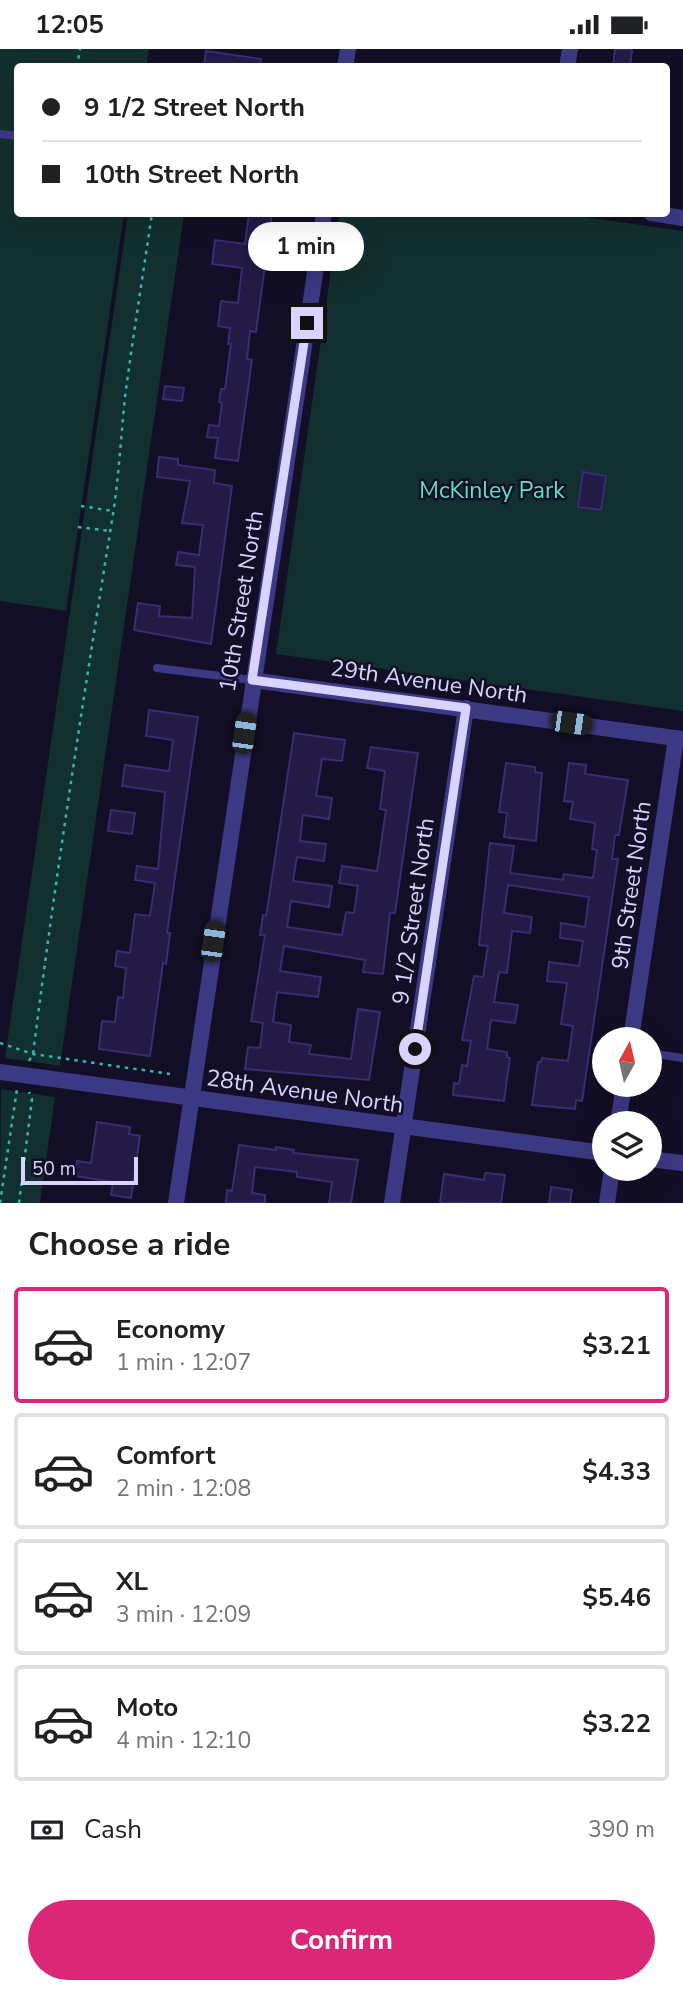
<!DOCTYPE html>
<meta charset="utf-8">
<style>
body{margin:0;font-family:"Nunito Sans",sans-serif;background:#f6f6f6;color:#202124;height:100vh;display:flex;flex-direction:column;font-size:26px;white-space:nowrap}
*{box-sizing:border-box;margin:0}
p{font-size:23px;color:#757577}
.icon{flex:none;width:38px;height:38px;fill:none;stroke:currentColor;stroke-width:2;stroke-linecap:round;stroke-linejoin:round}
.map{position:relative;height:1154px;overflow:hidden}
.side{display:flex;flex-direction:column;background:#fff;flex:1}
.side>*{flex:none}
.guide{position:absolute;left:14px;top:14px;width:656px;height:154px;border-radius:7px;box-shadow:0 7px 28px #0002;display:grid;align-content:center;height:154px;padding:0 28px;background:#fff}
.needle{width:46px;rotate:8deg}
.buttons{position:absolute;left:592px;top:978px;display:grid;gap:14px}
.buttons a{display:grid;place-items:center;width:70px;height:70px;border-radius:50%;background:#fff;box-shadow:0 7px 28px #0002;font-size:35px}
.scale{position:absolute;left:21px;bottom:18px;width:117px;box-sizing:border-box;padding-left:7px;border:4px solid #d9d4ff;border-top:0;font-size:19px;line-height:24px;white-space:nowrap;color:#d9d4ff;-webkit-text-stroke:5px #130f26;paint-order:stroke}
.end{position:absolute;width:32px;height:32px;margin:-16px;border:9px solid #d9d4ff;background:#111;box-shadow:0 0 0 4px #111}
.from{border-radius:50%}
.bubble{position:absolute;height:49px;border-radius:24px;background:#fff;box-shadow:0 7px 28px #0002;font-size:23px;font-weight:700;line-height:49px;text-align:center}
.car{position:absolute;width:21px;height:42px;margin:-21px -10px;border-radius:9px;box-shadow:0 0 5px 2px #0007;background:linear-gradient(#222 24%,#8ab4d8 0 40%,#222 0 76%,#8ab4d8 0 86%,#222 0)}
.guide b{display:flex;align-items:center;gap:24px;height:66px;font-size:26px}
.guide b+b{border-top:2px solid #e0e0e0}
.guide i{width:18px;height:18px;background:#202124}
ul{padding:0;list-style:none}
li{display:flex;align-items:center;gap:21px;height:116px;margin:0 14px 10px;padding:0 14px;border:4px solid #e0e0e0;border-radius:7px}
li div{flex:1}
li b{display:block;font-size:26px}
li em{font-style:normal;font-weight:700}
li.selected{border-color:#db2777}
li>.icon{width:63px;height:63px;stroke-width:1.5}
h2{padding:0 28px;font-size:32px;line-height:84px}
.pay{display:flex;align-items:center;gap:18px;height:77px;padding:0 28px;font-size:26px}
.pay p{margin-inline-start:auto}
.button{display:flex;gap:14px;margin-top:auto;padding:14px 28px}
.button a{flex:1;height:80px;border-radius:42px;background:#db2777;color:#fff;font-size:28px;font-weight:700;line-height:80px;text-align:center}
.status{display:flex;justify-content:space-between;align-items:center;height:49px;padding:0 35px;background:#fff;direction:ltr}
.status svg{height:19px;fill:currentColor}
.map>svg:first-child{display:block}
.green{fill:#12302f}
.building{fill:#241b47;stroke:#3b2d73;stroke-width:2}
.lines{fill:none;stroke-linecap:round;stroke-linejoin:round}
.path{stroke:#2fb8b0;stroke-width:2.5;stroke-dasharray:3.5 5;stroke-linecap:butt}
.lane{stroke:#3d3a85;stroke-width:8}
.street{stroke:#3d3a85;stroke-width:16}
.route{stroke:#d9d4ff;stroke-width:9}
.labels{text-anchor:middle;stroke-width:5;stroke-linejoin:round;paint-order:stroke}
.park-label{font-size:23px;fill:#5fe0c0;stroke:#130f26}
.street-label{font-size:23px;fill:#d9d4ff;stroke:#130f26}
</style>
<div class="status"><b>12:05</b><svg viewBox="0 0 49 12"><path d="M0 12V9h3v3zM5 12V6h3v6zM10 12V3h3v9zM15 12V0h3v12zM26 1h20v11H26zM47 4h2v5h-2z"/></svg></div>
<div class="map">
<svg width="683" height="1154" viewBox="0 0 683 1154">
<rect width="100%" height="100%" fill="#130f26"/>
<g class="green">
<path d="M0 0H149L146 17 18 18V164L124 165 66 562 0 552Z"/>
<path d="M556 164 683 182V662L276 605 339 165Z"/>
<path d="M128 165H184L60 1017 5 1009Z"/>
<path d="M1 1040 55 1048 40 1154H0Z"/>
</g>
<g class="building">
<path d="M615 0H632L630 18H613Z"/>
<path d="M206 2 261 10 260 18H204Z"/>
<path d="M249 164H272L256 283 250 282 247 310 252 311 238 412 215 409 218 389 207 388 209 376 219 377 222 354 219 353 221 340H225L231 295H228L230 279 218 277 221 252 238 254 242 219 212 215 215 191 245 195Z"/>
<path d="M165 337 184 339 182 352 163 350Z"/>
<path d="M159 408 178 410V416L215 421 214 434 232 437 211 595 134 581 138 554 160 557 159 567 192 569 195 518 176 516 178 503 199 506 203 476 182 474 190 432 157 428Z"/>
<path d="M583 423 606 427 601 461 578 458Z"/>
<path d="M149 661 198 668 167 884H170L166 915 163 914 150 1007 99 1000 102 972 115 973 118 948 123 949 126 919 115 917 117 902 130 904 135 865 150 867 155 834 135 831 137 817 158 820 165 743 122 737 125 716 169 722 173 691 146 687Z"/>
<path d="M294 684 345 691 342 712 322 710 316 747 332 749 329 770 303 766 300 792 326 795 324 812 297 808 293 832 332 837 329 858 291 852 287 878 342 886 346 863 354 864 358 837 339 834 342 817 377 822 386 761 380 760 385 722 367 719 371 698 418 704 395 864H390L383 925 363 923 365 911 284 897 280 922 321 928 318 948 277 943 273 973 291 976 289 993 311 996 309 1005 351 1010 358 960 380 963 369 1031 245 1020 248 998 260 999 263 974 251 972 265 886H260L263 866 266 867 268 855Z"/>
<path d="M506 714 535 718V723L542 724 536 792 504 788 507 764 499 763Z"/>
<path d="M569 714 586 716 585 725 628 731 619 786H615L612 810H618L582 1052 576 1051 575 1060 532 1056 538 1013H541L542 1009 568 1012 573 977 561 975 567 934 547 932 549 913 579 917 583 892 560 889 561 874 585 878 589 848 508 836 504 864 532 868 530 884 512 882 507 924 499 923 494 953 518 956 515 974 491 971 487 1000 507 1003V1008L510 1009 504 1052 453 1046 454 1034 459 1035 462 1016 467 1017 471 992 462 991 474 927 483 928 488 897 479 896 490 794 514 797 510 824 563 831 564 825 593 829 597 801 592 800 595 774 570 770 573 753 564 752Z"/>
<path d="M111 761 135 764 132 785 108 782Z"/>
<path d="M97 1073 130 1078 129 1085 140 1087 131 1149 111 1146 113 1133 75 1127 77 1112 91 1114Z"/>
<path d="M239 1096 276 1101V1098L294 1101 293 1104 358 1111 351 1154H329L332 1133 297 1128V1123L255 1118 252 1144 265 1146V1154H226L227 1141 232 1142Z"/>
<path d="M485 1124 505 1126 501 1154H440L444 1125 484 1131Z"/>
<path d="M551 1138 572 1141 570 1154H549Z"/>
</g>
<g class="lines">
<g class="path">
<path d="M77 18 80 0"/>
<path d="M81 457 113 462"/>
<path d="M78 478 110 482"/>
<path d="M0 994 33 1005 170 1025"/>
<path d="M29 1012 33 1005C56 824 84 645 113 465 119 426 121 387 125 348 133 287 143 226 152 164"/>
<path d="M0 1154 17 1040"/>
<path d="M19 1154 32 1050 29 1043"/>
</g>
<g class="lane">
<path d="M0 85 18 87"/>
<path d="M157 619 252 631"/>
<path d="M649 1004 683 1009"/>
</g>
<g class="street">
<path d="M345 18 348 0"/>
<path d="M567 18 570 0"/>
<path d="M651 164 683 169"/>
<path d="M252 631 683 690"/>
<path d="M631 990 676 689"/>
<path d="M0 1023 604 1104"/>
<path d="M618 1074 624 1036"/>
<path d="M649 1110 683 1114"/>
<path d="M176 1154 324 164"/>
<path d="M392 1154 466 659"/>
<path d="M607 1154 612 1120"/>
</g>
</g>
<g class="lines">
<path class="route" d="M307 274 252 631 466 659 415 1000"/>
</g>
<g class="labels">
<g class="park-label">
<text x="492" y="449">McKinley Park</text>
</g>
<g class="street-label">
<text transform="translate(241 552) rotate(-81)" y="8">10th Street North</text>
<text transform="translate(429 632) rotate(8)" y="8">29th Avenue North</text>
<text transform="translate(631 836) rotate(-82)" y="8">9th Street North</text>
<text transform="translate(413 862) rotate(-82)" y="8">9 1/2 Street North</text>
<text transform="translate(305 1042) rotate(8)" y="8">28th Avenue North</text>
</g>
</g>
</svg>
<div class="buttons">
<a><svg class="needle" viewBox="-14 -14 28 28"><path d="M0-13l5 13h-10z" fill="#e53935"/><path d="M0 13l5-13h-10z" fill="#757577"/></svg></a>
<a><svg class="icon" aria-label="layers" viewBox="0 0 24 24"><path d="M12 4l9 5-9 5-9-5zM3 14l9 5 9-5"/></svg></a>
</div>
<div class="scale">50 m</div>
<i class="end from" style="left:415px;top:1000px"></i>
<i class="end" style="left:307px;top:274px"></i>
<div class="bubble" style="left:248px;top:173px;width:116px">1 min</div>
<i class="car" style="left:571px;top:674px;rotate:98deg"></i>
<i class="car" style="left:244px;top:684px;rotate:8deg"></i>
<i class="car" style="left:213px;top:892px;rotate:8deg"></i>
<div class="guide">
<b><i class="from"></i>9 1/2 Street North</b>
<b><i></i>10th Street North</b>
</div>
</div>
<section class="side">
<h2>Choose a ride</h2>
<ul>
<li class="selected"><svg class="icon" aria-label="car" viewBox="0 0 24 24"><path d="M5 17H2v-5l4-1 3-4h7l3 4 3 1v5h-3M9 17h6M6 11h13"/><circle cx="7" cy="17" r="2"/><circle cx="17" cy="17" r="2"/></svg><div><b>Economy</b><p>1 min · 12:07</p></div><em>$3.21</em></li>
<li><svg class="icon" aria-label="car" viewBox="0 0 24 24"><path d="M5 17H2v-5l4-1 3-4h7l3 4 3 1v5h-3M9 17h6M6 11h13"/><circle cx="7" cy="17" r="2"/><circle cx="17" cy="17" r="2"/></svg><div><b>Comfort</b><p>2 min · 12:08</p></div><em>$4.33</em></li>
<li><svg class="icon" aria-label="car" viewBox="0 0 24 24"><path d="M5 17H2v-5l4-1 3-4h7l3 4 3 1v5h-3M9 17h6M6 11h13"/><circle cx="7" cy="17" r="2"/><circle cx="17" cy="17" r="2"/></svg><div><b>XL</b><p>3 min · 12:09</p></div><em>$5.46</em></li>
<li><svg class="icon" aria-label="car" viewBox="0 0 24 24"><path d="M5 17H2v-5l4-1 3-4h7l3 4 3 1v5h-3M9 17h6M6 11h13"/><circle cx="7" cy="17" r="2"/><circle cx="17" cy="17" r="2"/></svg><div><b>Moto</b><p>4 min · 12:10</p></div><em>$3.22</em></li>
</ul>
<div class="pay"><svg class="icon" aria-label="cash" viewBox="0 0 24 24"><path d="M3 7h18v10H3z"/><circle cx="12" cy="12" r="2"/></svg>Cash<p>390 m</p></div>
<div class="button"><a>Confirm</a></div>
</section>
